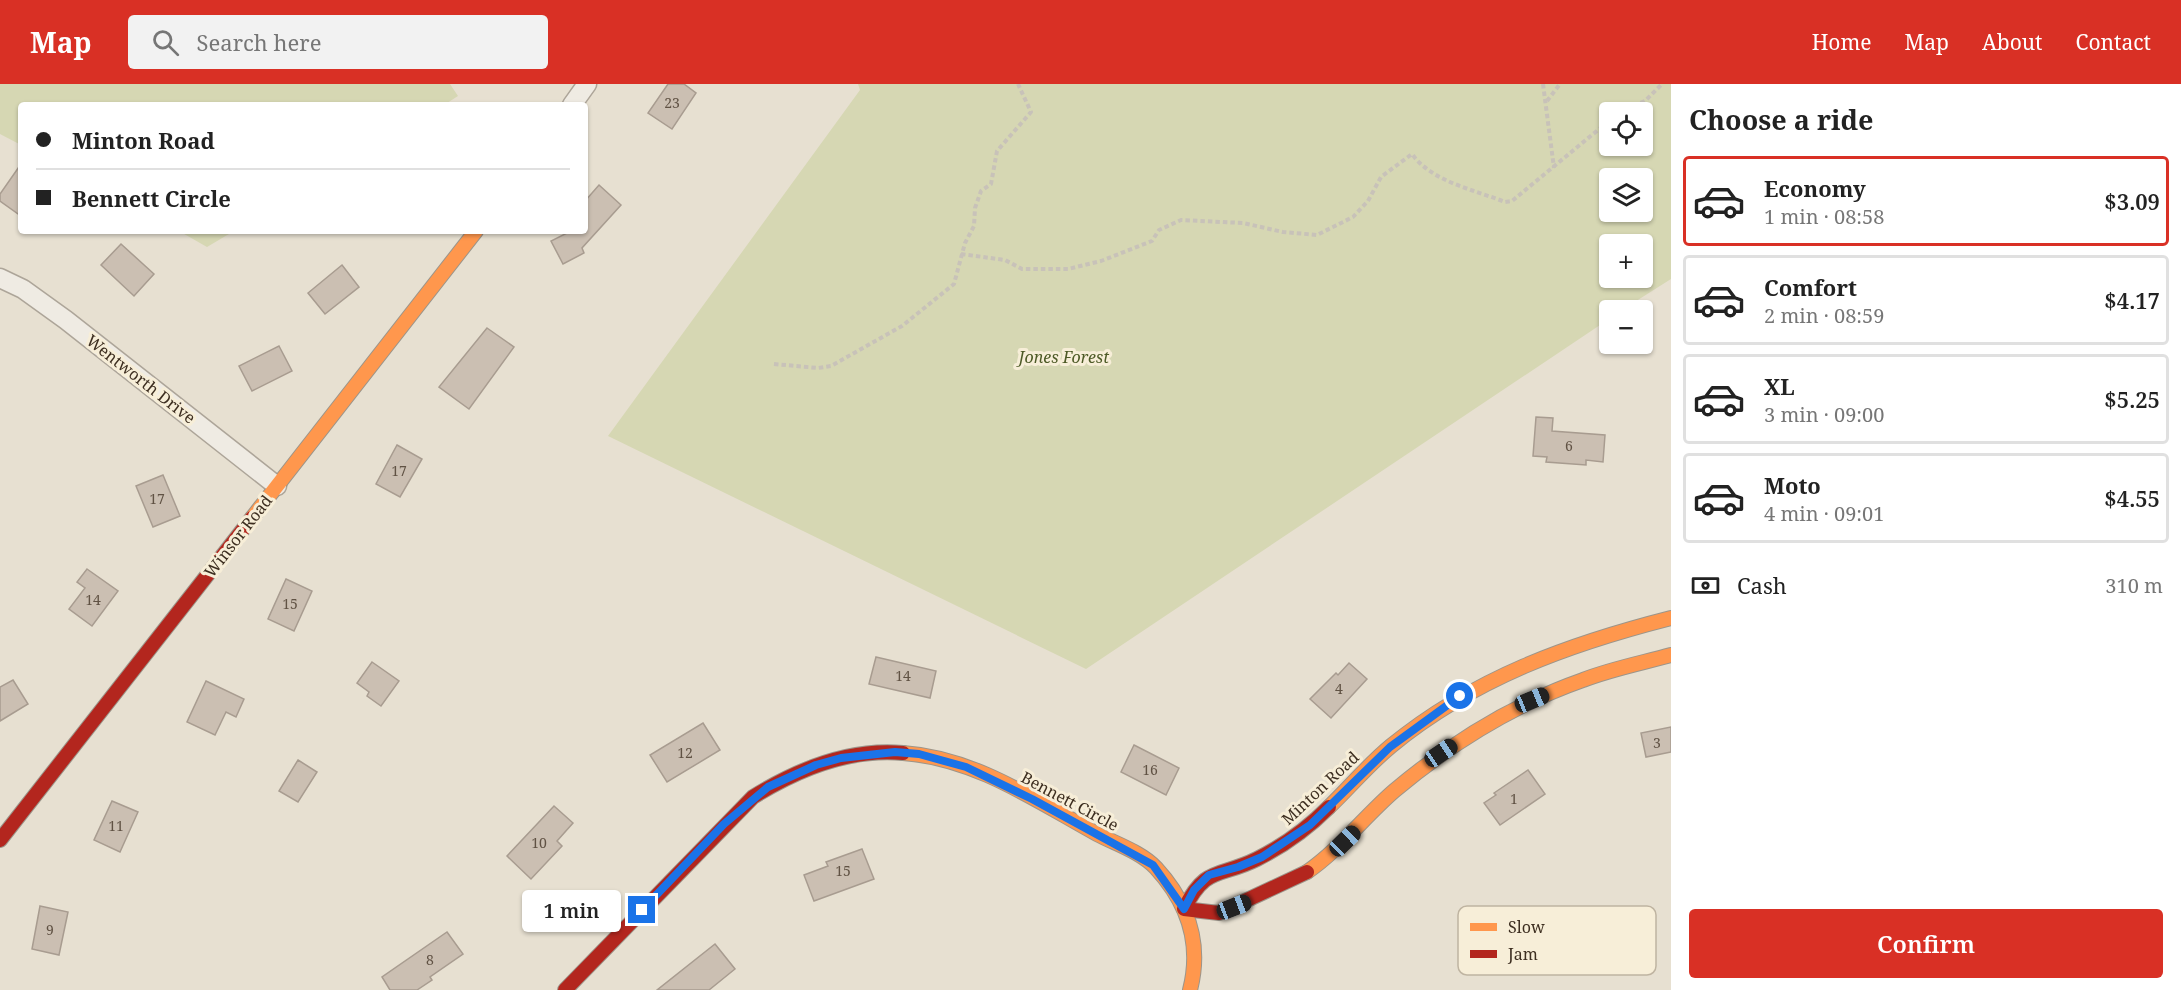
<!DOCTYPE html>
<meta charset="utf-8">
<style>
body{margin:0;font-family:"Noto Serif",serif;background:#f2f2f2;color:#222;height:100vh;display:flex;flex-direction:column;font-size:22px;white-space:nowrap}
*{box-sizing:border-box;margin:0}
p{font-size:20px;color:#767676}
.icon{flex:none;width:33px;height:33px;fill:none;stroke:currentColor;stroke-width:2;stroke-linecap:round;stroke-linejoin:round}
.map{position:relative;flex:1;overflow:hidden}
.sheet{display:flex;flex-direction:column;background:#fff;width:510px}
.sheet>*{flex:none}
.top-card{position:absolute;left:18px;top:18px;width:570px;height:132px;border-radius:6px;box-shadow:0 2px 4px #0004;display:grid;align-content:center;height:132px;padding:0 18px;background:#fff}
.buttons{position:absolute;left:1599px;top:18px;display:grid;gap:12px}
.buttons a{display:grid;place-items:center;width:54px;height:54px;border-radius:6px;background:#fff;box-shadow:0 2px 4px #0004;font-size:30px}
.end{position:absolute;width:27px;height:27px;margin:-14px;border:8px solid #1a73e8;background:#fff;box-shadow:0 0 0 3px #fff}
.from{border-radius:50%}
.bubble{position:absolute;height:42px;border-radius:6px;background:#fff;box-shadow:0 2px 4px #0004;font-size:20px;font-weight:600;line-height:42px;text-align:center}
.car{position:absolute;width:18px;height:36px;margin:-18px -9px;border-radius:8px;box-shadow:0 0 4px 2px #0007;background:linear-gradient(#222 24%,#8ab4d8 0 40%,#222 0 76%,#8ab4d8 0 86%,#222 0)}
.top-card b{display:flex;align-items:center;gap:21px;height:57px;font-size:22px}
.top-card b+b{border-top:2px solid #e0e0e0}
.top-card i{width:15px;height:15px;background:#222}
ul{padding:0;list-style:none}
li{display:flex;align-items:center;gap:18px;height:90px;margin:0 12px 9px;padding:0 6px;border:3px solid #e0e0e0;border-radius:6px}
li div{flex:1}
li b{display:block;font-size:22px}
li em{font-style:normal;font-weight:600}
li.active{border-color:#d93025}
li>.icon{width:54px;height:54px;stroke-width:1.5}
h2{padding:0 18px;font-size:27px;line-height:72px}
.pay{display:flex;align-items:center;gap:15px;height:66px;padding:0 18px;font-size:22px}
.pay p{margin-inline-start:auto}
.cta{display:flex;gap:12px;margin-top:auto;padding:12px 18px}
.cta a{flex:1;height:69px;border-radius:6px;background:#d93025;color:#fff;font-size:24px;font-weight:600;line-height:69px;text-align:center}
header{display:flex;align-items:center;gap:36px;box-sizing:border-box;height:84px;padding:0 30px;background:#d93025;color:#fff}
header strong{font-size:28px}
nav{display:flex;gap:33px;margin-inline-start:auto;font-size:21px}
.search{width:420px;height:54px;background:#f2f2f2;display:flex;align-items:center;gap:15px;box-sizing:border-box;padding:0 21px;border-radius:6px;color:#767676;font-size:22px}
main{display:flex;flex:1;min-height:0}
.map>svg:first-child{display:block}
.green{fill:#d6d7b3;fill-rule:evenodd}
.building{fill:#cbbfb2;stroke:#a89c90;stroke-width:1.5}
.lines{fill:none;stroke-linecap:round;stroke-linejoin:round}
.street-casing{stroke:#ada599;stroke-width:21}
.slow-casing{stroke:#9c958a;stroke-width:16}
.jam-casing{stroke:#9c958a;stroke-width:16}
.path{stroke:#c8c2b9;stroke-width:4;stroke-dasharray:4.5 3;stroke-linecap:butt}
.street{stroke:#efebe3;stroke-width:18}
.slow{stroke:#ff974d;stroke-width:14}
.jam{stroke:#b3261e;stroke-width:14}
.route{stroke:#1a73e8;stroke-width:8}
.labels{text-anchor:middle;stroke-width:6;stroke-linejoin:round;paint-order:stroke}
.number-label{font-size:14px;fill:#605244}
.park-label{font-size:16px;font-style:italic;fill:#4d5a26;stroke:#f7eed8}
.street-label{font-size:16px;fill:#3d2e20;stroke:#f7eed8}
.key{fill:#f7eed8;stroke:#bfb4a1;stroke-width:1.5}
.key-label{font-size:16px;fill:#3d2e20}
</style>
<header>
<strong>Map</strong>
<div class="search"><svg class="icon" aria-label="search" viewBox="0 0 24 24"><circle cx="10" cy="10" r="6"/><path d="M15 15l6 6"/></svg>Search here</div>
<nav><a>Home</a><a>Map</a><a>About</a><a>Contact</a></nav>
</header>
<main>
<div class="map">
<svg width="1671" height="906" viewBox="0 0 1671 906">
<rect width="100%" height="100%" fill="#e7e0d1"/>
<g class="green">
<path d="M0 0H450L458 12 444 21H21V61L0 50Z"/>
<path d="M858 0H1671V195L1622 226H1610L1609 235 1086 585 608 352 860 6ZM1610 28H1642V62H1610ZM1642 94V128H1610V94ZM1610 160H1642V194H1610Z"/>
<path d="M179 147H234L207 163Z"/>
</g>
<g class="building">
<path d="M668 0H684L696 9 672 45 648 29Z"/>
<path d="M21 80V132L0 117V110Z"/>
<path d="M599 101 621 121 582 164 584 169 563 180 551 157 571 147H585V117Z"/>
<path d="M121 160 154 190 134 212 101 181Z"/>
<path d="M342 181 359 203 325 230 308 209Z"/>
<path d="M487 244 514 263 469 325 439 303Z"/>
<path d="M279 262 292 287 252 307 239 282Z"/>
<path d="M1536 333 1553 334 1552 347 1605 351 1603 378 1586 376V381L1546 378 1547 373 1533 372Z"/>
<path d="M397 361 422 375 400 413 376 400Z"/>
<path d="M163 391 180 432 153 443 136 402Z"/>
<path d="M87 485 118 507 92 542 69 525 85 504 77 498Z"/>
<path d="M286 495 312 507 294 547 268 535Z"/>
<path d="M876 573 936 587 930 614 869 600Z"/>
<path d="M372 578 399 597 381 622 367 612 369 608 357 599Z"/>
<path d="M1349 579 1367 595 1331 634 1310 615 1336 589 1338 591Z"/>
<path d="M13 596 28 620 0 637V603Z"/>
<path d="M206 597 244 615 236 633 226 628 215 651 187 638Z"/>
<path d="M703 639 720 666 667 698 650 671Z"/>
<path d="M1671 643V668L1646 673 1641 649Z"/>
<path d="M1134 661 1179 684 1166 711 1121 688Z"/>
<path d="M298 676 317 688 298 718 279 707Z"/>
<path d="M1528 686 1545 710 1500 741 1484 719 1496 711 1494 709Z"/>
<path d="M112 717 138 728 120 768 94 756Z"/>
<path d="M554 722 573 739 557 757 562 762 531 795 507 772Z"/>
<path d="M862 765 874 795 814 817 804 791 828 782 826 778Z"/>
<path d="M40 822 68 828 59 871 32 865Z"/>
<path d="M447 848 463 870 430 893 432 896 417 906H390L382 893Z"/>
<path d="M715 860 735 885 709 906H657Z"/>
</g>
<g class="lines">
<g class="street-casing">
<g id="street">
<path d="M572 21 587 0"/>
<path d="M0 194 23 205 66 236 277 402"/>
</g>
</g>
<g class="slow-casing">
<g id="slow">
<path d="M252 434 476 147"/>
<path d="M903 669C975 674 1035 716 1097 750 1116 760 1141 768 1156 784 1188 819 1202 859 1190 906"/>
<path d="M1329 723C1350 703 1368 681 1391 662 1474 594 1569 560 1671 534"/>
<path d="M1307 788C1340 765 1364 733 1394 707 1451 659 1512 621 1583 596 1611 585 1642 579 1671 571"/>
</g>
</g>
<g class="jam-casing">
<g id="jam">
<path d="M0 756 252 434"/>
<path d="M1307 788 1219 829 1184 825C1206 781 1219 794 1257 775 1283 762 1308 744 1329 723"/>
<path d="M565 906 753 713C798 685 849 664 903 669"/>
</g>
</g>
<g class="path">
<path d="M1543 0 1554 84"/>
<path d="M1547 17 1560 0"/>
<path d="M1620 28 1645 17 1662 0"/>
<path d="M961 170 1005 176 1022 185H1068L1101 177 1152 157 1159 146 1181 136 1243 139 1283 148 1317 151 1353 133 1368 117 1381 93 1412 70C1432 98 1475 106 1505 118L1512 117 1610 36"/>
<path d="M774 280 818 284 831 282 902 242 954 200 965 159 974 142 975 124 981 107 991 100 997 67 1031 28 1018 0"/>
</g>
<use href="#street" class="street"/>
<use href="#slow" class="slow"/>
<use href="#jam" class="jam"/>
</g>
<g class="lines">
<path class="route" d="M642 826 724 740 768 703 816 681 841 674 895 668 919 670 966 683 1032 715 1153 781 1184 825 1194 806 1209 791 1238 783 1262 773 1310 741 1390 663 1460 612"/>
</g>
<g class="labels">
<g class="number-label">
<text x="672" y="24">23</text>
<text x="1569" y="367">6</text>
<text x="399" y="392">17</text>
<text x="157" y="420">17</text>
<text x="93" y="521">14</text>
<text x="290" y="525">15</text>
<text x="903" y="597">14</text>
<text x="1339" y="610">4</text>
<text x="1657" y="664">3</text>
<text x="685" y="674">12</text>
<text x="1150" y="691">16</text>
<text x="1514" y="720">1</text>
<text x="116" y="747">11</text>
<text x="539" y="764">10</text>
<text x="843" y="792">15</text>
<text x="50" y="851">9</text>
<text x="430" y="881">8</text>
</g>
<g class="park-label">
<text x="1064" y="279">Jones Forest</text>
</g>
<g class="street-label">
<text transform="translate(141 295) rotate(38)" y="6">Wentworth Drive</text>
<text transform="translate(238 452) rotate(-52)" y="6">Winsor Road</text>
<text transform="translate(1320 704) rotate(-43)" y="6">Minton Road</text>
<text transform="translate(1070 717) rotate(28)" y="6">Bennett Circle</text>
</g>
</g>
<rect x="1458" y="822" width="198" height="69" rx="9" class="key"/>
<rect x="1470" y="839" width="27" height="8" fill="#ff974d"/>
<rect x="1470" y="866" width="27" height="8" fill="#b3261e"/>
<g class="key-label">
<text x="1508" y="849">Slow</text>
<text x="1508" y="876">Jam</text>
</g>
</svg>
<div class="buttons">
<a><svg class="icon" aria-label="locate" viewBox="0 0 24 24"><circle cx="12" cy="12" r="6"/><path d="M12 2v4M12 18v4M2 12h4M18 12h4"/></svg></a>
<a><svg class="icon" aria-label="layers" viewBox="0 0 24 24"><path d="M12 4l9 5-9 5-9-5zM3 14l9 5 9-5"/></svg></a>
<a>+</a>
<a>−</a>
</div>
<i class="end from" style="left:1460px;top:612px"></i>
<i class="end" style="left:642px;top:826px"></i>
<div class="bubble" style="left:522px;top:806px;width:99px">1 min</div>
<i class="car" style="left:1532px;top:616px;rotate:68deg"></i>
<i class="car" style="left:1441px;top:669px;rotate:56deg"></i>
<i class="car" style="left:1345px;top:757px;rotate:46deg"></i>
<i class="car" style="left:1234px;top:823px;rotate:69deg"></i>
<div class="top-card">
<b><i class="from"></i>Minton Road</b>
<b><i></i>Bennett Circle</b>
</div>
</div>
<section class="sheet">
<h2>Choose a ride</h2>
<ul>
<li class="active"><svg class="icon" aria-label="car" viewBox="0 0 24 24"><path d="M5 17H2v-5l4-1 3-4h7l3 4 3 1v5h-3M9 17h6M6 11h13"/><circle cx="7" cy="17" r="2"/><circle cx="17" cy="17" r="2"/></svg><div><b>Economy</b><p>1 min · 08:58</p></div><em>$3.09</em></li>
<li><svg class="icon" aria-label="car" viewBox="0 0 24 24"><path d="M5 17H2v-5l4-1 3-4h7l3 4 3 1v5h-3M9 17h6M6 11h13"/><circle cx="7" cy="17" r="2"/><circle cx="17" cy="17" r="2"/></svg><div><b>Comfort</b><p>2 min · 08:59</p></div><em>$4.17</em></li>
<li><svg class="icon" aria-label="car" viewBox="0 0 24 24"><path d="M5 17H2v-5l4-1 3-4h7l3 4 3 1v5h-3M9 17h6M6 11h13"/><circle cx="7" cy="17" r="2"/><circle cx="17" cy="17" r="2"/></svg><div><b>XL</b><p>3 min · 09:00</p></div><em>$5.25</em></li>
<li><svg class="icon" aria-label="car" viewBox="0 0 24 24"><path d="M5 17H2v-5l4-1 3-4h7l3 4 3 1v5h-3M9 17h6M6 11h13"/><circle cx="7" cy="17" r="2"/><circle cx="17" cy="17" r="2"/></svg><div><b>Moto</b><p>4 min · 09:01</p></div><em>$4.55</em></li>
</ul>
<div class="pay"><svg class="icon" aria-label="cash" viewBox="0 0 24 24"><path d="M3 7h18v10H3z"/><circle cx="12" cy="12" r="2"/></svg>Cash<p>310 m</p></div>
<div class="cta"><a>Confirm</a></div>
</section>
</main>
